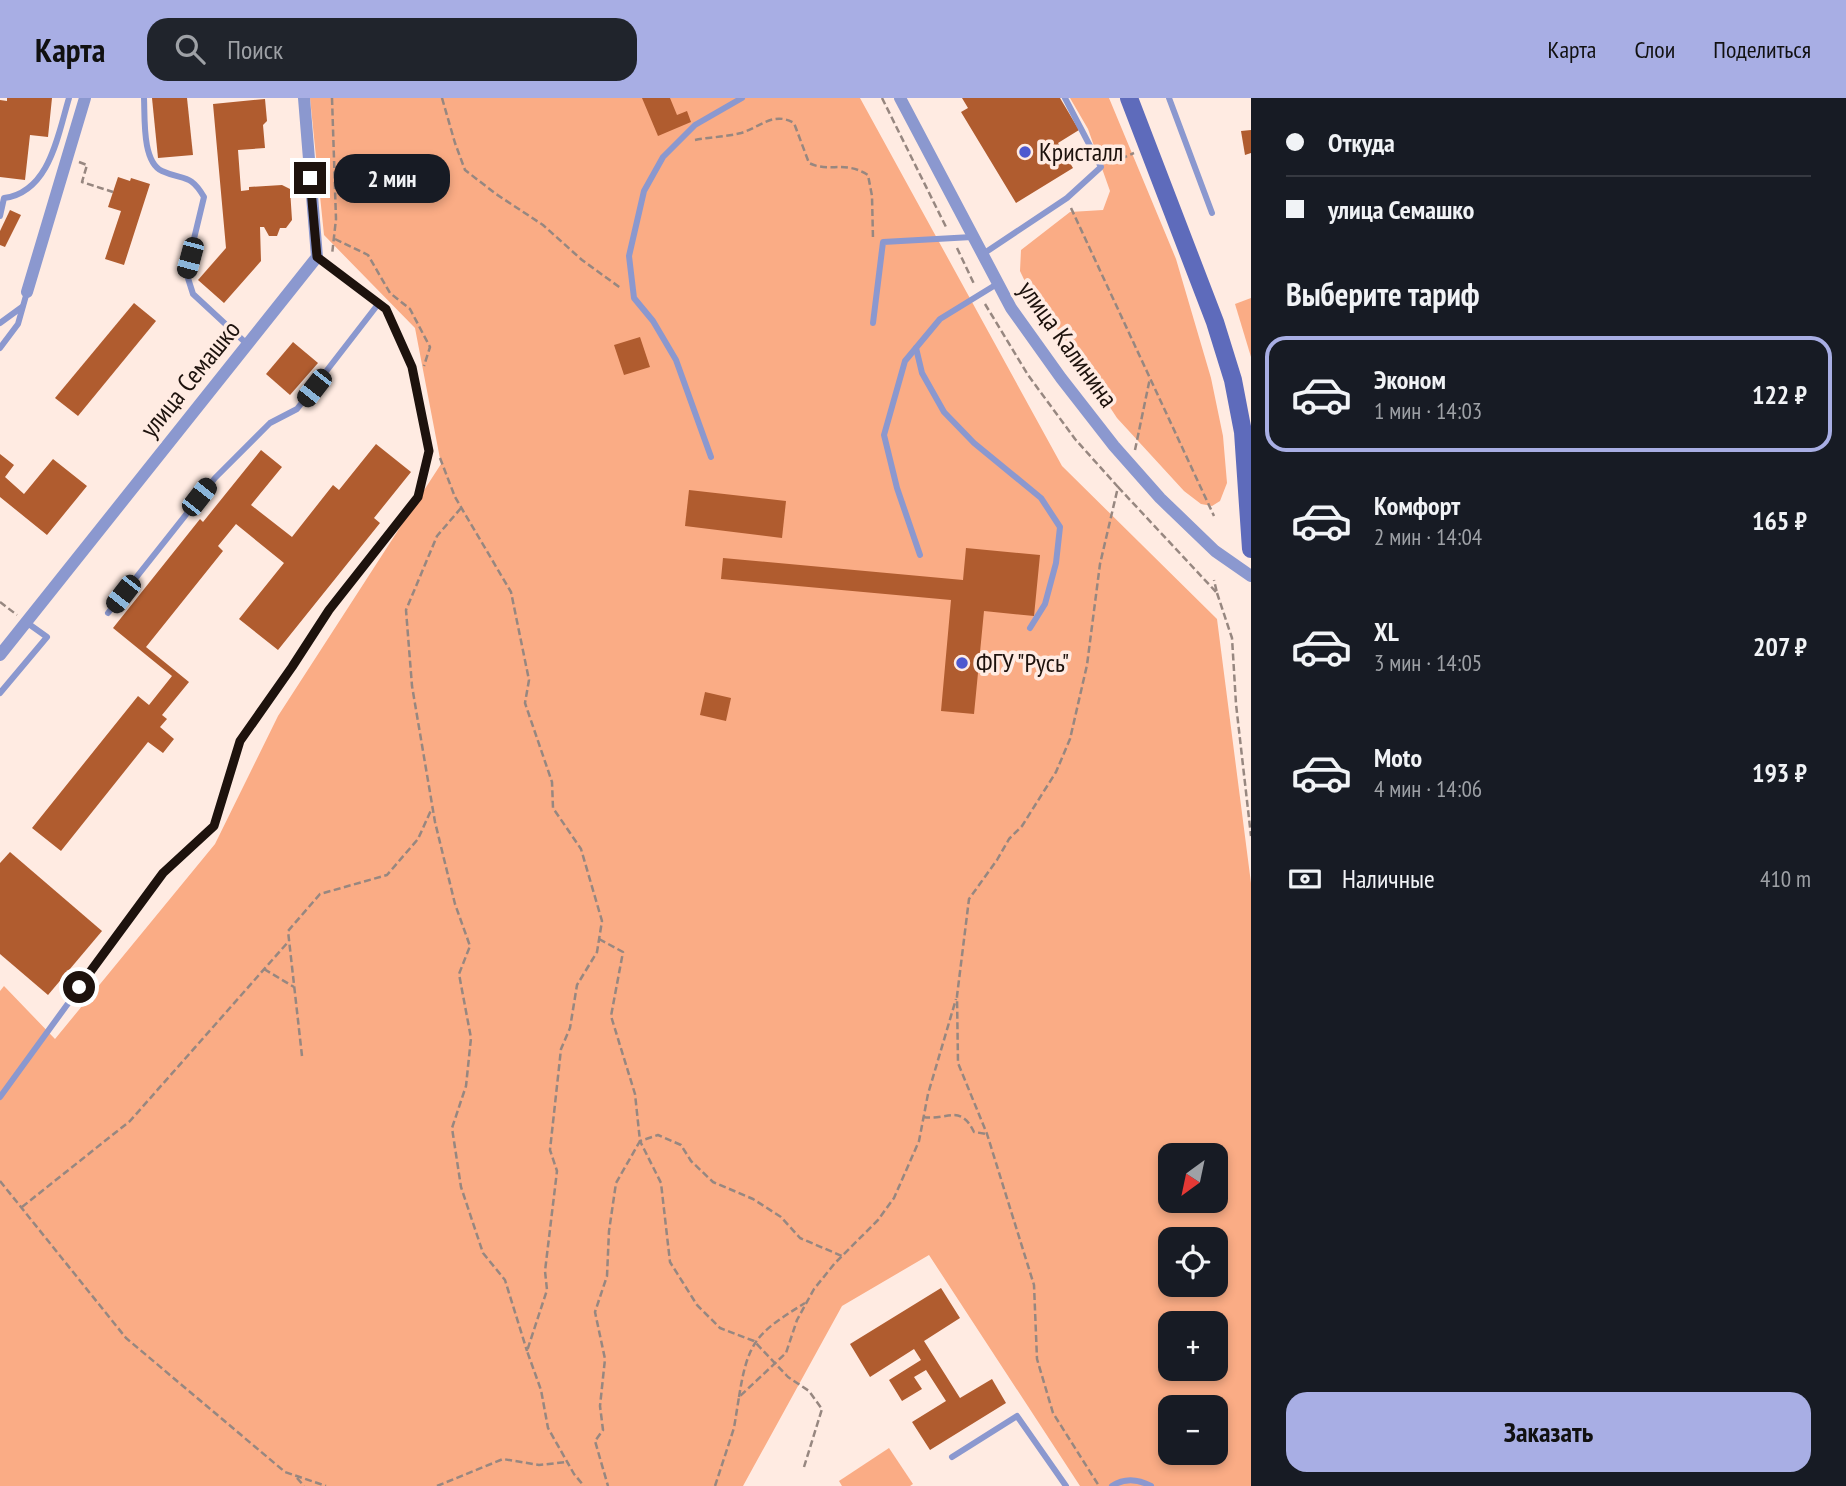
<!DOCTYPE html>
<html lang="ru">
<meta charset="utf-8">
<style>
body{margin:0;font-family:"PT Sans Narrow",sans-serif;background:#20242c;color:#f1f3f6;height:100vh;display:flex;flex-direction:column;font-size:26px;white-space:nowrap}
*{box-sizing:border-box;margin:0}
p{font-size:23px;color:#9ea1a6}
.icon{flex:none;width:38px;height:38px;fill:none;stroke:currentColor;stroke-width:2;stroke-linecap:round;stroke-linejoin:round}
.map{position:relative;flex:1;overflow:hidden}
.details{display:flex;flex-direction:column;background:#171b24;width:595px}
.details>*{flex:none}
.banner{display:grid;align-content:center;height:154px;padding:0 35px;background:#171b24}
.needle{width:46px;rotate:213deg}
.controls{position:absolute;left:1158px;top:1045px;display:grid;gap:14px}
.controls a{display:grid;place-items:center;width:70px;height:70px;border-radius:14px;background:#171b24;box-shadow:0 4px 10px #0003;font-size:35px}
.end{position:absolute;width:32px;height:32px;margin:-16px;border:9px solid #1d120d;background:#fff;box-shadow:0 0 0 4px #fff}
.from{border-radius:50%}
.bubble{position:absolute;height:49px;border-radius:21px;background:#171b24;box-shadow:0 4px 10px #0003;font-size:23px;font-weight:600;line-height:49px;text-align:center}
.car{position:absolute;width:21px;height:42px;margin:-21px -10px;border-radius:9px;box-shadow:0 0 5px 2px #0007;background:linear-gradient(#222 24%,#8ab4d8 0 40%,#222 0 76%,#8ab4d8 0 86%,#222 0)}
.banner b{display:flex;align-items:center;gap:24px;height:66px;font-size:26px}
.banner b+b{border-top:2px solid #363941}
.banner i{width:18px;height:18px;background:#f1f3f6}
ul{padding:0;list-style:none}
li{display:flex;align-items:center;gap:21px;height:116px;margin:0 14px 10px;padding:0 21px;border:4px solid transparent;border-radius:21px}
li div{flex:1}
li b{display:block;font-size:26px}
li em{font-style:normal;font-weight:600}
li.active{border-color:#a8aee4}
li>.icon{width:63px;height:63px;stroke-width:1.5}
h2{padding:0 35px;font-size:32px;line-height:84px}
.pay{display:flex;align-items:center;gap:18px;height:77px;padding:0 35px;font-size:26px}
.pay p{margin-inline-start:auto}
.primary-button{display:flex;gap:14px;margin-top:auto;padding:14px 35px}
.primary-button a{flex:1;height:80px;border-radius:21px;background:#a8aee4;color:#111;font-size:28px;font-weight:600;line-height:80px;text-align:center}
header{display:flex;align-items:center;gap:42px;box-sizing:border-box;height:98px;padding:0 35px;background:#a8aee4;color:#111}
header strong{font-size:33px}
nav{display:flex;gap:38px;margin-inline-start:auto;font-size:24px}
.search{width:490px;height:63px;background:#20242c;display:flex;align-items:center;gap:18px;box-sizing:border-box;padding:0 24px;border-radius:21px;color:#9ea1a6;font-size:26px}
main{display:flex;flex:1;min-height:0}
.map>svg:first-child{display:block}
.green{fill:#faac85;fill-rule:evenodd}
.building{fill:#b05c2f}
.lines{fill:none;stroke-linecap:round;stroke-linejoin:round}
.path{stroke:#978780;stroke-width:2.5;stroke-dasharray:7 3.5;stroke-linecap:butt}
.lane{stroke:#8b98cf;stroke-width:6}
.street{stroke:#8b98cf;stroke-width:12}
.secondary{stroke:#5e6bbb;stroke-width:18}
.route{stroke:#1d120d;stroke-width:9}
.poi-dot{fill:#4e59cf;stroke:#ffebe2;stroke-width:2.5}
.labels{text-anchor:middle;stroke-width:7;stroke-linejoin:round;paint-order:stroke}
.poi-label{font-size:26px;fill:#1d120d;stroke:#ffebe2;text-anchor:start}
.street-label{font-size:26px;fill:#1d120d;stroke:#ffebe2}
</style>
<header>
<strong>Карта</strong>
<div class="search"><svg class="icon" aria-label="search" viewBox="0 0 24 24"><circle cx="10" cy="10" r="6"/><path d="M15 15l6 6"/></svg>Поиск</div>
<nav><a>Карта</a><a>Слои</a><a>Поделиться</a></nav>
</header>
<main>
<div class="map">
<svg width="1251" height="1388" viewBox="0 0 1251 1388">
<rect width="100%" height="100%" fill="#ffebe2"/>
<g class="green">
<path d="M310 0H860L1062 368 1217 521 1251 785V1388H1080L929 1157 842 1208 743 1388H0V893L4 888 55 941 215 746 278 618 441 366 415 230 324 137ZM1171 1057H1216V1102H1171ZM1171 1141H1216V1186H1171ZM1171 1225H1216V1270H1171ZM1171 1309H1216V1354H1171Z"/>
<path d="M1070 0H1109L1176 161 1211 280 1223 338 1227 385 1220 403 1212 408 1201 406 1184 393 1117 320 1069 247 1030 194 1020 173 1021 152 1070 114 1103 112 1110 93 1088 31Z"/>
<path d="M1251 200V259L1235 206Z"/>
<path d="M889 1350 913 1386 910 1388H842L839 1383Z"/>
</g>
<g class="building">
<path d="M7 0H52L48 39 30 37 25 82 0 79V2L7 3Z"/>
<path d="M152 0H187L193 57 158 60Z"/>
<path d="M642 0H670L677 17 687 13 691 24 658 38Z"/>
<path d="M962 0H1060L1079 32 1058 45 1073 70 1016 105 961 14 968 10Z"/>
<path d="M265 1 267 23 263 27 265 50 238 52 241 93 249 92V89L282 87 290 91 292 122 286 130H280L277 138H269L264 129H260L261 163 224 205 198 182 226 150 213 6Z"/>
<path d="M1251 32V55L1245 57 1241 33Z"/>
<path d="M118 79 130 83 131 80 150 86 124 167 105 161 121 113 108 109Z"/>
<path d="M10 112 21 117 5 149 0 147V133Z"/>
<path d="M134 205 156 223 78 318 55 300Z"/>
<path d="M640 239 650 269 624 277 614 247Z"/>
<path d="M293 244 318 265 290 297 266 276Z"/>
<path d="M376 346 411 374 374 420 380 425 278 552 239 521 284 465 236 426 218 448 223 453 146 549 189 584 162 617 167 621 160 629 174 641 163 655 148 644 61 753 32 730 138 598 149 607 172 578 113 530 200 421 203 424 261 352 282 369 251 407 292 439 333 387 339 392Z"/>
<path d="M0 356 14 367 5 379 24 396 53 361 87 388 47 437 0 399Z"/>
<path d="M689 392 786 403 782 440 685 428Z"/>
<path d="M966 450 1040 457 1034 518 984 513 974 616 941 613 951 502 721 481 723 460 963 482Z"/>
<path d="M705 594 731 600 726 623 700 617Z"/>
<path d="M10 754 102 833 48 897 0 856V765Z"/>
<path d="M941 1190 960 1220 924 1243 960 1300 992 1281 1006 1305 930 1352 912 1324 946 1303 926 1272 914 1279 922 1291 902 1303 889 1282 921 1262 914 1251 870 1279 850 1246Z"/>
</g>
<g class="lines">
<g class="path">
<path d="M332 0 336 121 332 157"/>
<path d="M442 0 455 45 465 72 496 96 543 127 582 162 622 191"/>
<path d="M882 0 946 129"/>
<path d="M695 42C710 39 726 39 741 35 761 29 773 13 794 25L809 65C829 75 845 62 868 77L872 98 873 141"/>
<path d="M79 64 87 67 82 84 113 94"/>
<path d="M1111 65 1134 55"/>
<path d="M1071 110 1214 418"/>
<path d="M335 141 368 157 390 195 410 211 430 249 424 268"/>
<path d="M957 150 975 188"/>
<path d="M985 206 1028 277 1075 341 1118 389 1100 466 1087 567 1070 641 1056 674 1022 728 1009 741 997 762 969 801 957 898 958 965 987 1036 1034 1187 1037 1261 1053 1315 1099 1388"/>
<path d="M1135 352 1150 280"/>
<path d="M440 360 455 399 511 494 529 582 525 605 552 684 553 710 581 751 602 823 597 854 577 887 570 930 561 951 550 1052 557 1073 545 1173 547 1192 527 1253 541 1292 548 1330 574 1376 584 1388"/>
<path d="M1118 389 1217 495 1214 482"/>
<path d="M461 410 437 438 406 512 412 588 435 724 455 806 470 848 459 876 471 940 466 988 452 1030 461 1089 483 1155 505 1182 527 1253"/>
<path d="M1217 495 1232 540 1236 606 1251 738"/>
<path d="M0 504 17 517"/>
<path d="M599 841 623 854 611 918 635 996 640 1043 616 1085 609 1133 607 1178 595 1214 605 1261 600 1308 603 1332 595 1343 608 1388"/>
<path d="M264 871 294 889"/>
<path d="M302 958 288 833 320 796 387 777 418 741 432 710"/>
<path d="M923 1019C947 1023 960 1005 974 1034L987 1036"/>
<path d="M0 1083 126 1240 285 1374 326 1388"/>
<path d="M22 1109 130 1023 289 843"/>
<path d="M739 1299C748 1242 757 1235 805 1205"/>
<path d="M804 1369 822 1311 809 1293 788 1279 754 1243 720 1230 697 1207 670 1164 661 1085 640 1043 658 1037 681 1047 691 1063 713 1084 753 1101 781 1119 800 1140 842 1158"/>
<path d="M297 1380 304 1388"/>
<path d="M437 1388 503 1361 539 1367 567 1364"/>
<path d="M715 1388 734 1330 739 1299 786 1255 797 1222 814 1191 835 1165 878 1122 894 1100 919 1043 928 996 956 901"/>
</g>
<g class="lane">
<path d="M144 0C145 20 142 64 162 73 184 83 190 75 204 99L186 174 193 196 247 246"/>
<path d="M1169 0 1212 115"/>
<path d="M0 118 4 100C50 94 58 36 69 0"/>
<path d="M983 156 1067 100 1101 69 1065 0"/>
<path d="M0 225 22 209"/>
<path d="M873 225 883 144 972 139"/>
<path d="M0 250 18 226 27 194"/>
<path d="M916 250 922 275 944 314 974 345 1041 400 1060 429 1056 465 1045 506 1030 530"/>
<path d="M711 359 676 262 653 223 634 200 629 158 644 93 663 59 695 27 742 0"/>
<path d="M920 457 897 390 884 337 905 263 940 221 997 186"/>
<path d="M108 515 215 380 270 325 297 311 379 205"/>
<path d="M0 595 47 539 26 524"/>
<path d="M0 999 163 775 214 728 240 643 292 569 329 512 418 399 429 353 412 269 386 211 317 159"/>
<path d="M952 1359 1017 1318 1066 1388"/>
<path d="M1112 1388C1124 1380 1138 1381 1151 1388"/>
</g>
<g class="street">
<path d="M900 0 1011 210 1061 280 1114 348 1160 400 1215 453 1251 478"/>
<path d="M27 194 85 0"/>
<path d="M0 557 317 159 304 0"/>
</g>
<path class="secondary" d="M1129 0 1215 224 1233 282 1243 334 1251 451"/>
</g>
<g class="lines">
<path class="route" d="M79 889 163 775 214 728 240 643 292 569 329 512 418 399 429 353 412 269 386 211 317 159 310 80"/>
</g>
<g class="poi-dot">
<circle cx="1025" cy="54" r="7"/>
<circle cx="962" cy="565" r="7"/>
</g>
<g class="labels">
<g class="poi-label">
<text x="1039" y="63">Кристалл</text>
<text x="976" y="574">ФГУ "Русь"</text>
</g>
<g class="street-label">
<text transform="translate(1068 246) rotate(54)" y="9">улица Калинина</text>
<text transform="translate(190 281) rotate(-51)" y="9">улица Семашко</text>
</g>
</g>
</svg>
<div class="controls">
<a><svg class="needle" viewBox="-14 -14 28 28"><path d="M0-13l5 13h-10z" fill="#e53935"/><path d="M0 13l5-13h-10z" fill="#9ea1a6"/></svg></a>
<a><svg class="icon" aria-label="locate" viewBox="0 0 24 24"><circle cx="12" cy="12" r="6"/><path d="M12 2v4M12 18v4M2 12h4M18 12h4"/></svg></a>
<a>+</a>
<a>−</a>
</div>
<i class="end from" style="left:79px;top:889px"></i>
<i class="end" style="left:310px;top:80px"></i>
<div class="bubble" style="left:334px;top:56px;width:116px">2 мин</div>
<i class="car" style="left:190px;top:160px;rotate:195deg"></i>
<i class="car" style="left:314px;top:290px;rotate:218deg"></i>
<i class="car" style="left:199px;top:399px;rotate:38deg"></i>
<i class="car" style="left:123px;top:496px;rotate:218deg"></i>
</div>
<section class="details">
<div class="banner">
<b><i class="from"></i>Откуда</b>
<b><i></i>улица Семашко</b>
</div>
<h2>Выберите тариф</h2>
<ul>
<li class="active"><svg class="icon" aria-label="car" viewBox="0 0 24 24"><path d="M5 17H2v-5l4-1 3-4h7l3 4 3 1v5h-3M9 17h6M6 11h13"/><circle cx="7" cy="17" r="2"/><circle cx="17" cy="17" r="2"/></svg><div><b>Эконом</b><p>1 мин · 14:03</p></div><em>122 ₽</em></li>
<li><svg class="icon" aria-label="car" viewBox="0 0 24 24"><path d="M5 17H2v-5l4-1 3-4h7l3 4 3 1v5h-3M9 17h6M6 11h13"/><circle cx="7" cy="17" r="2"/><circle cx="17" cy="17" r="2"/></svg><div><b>Комфорт</b><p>2 мин · 14:04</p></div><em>165 ₽</em></li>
<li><svg class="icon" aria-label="car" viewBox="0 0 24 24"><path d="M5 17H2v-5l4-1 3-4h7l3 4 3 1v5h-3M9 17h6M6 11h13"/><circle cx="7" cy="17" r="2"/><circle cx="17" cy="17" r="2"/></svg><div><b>XL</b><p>3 мин · 14:05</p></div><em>207 ₽</em></li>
<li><svg class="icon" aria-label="car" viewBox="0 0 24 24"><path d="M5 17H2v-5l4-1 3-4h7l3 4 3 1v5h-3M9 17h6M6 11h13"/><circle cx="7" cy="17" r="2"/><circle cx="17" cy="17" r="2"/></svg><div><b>Moto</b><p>4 мин · 14:06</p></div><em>193 ₽</em></li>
</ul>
<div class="pay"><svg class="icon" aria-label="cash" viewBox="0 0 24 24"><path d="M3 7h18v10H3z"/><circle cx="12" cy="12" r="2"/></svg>Наличные<p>410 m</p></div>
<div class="primary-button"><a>Заказать</a></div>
</section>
</main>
